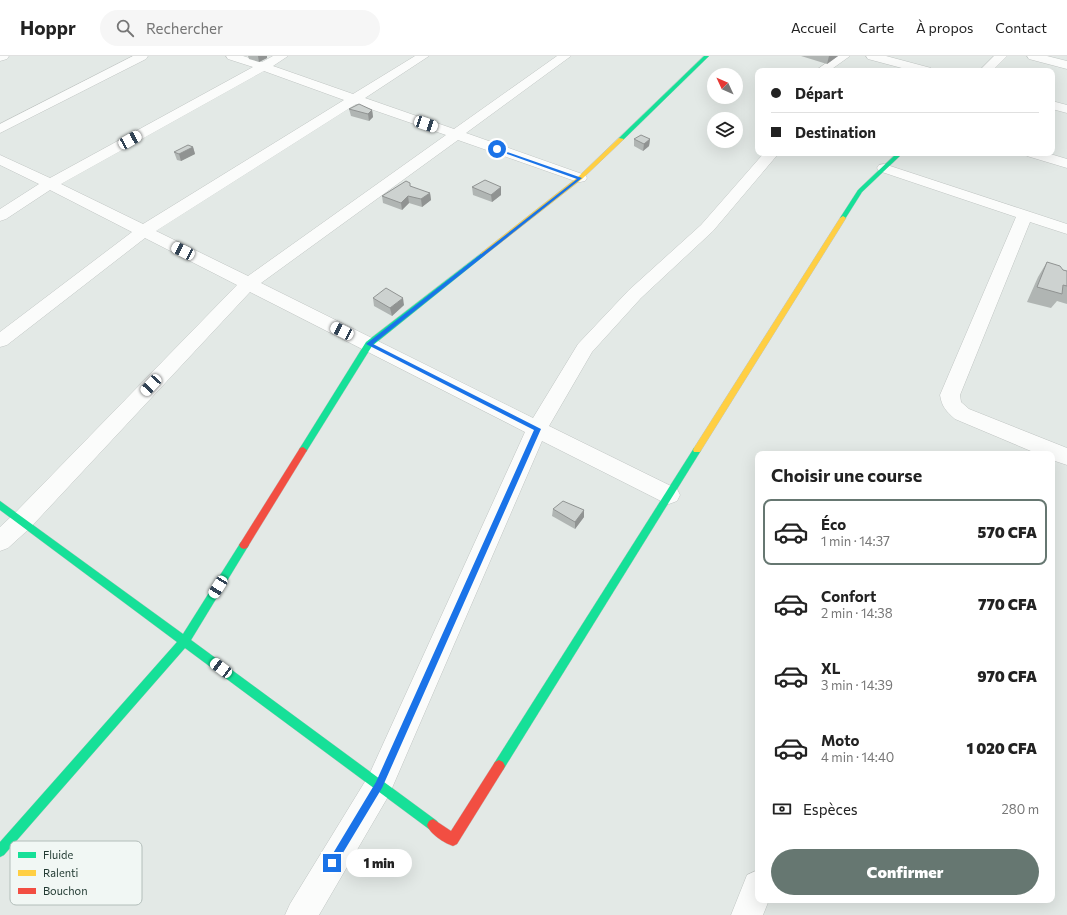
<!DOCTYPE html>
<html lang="fr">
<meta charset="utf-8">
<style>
body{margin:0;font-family:Commissioner,sans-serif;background:#f6f6f6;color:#222;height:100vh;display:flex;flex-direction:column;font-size:15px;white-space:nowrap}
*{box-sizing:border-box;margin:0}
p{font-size:13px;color:#767676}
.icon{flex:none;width:22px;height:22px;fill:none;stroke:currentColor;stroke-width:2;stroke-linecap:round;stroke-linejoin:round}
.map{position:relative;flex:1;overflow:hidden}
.drawer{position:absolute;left:755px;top:395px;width:300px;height:452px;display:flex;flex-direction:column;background:#fff;border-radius:8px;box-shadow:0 4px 16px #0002}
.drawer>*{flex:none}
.top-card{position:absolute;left:755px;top:12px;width:300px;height:88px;border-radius:8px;box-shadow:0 4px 16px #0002;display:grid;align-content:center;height:88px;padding:0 16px;background:#fff}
.needle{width:26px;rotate:314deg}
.buttons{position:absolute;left:707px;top:12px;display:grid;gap:8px}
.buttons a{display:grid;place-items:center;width:36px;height:36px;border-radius:50%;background:#fff;box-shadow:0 4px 16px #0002;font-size:20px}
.end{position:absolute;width:18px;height:18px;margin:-9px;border:5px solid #1a73e8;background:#fff;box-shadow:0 0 0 2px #fff}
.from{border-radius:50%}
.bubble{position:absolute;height:28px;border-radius:14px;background:#fff;box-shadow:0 4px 16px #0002;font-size:13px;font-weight:800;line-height:28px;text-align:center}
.car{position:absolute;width:12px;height:24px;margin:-12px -6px;border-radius:5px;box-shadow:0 0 3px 1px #0007;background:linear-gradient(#fff 24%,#345 0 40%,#fff 0 76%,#345 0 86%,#fff 0)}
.top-card b{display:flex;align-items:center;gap:14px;height:38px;font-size:15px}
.top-card b+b{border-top:1px solid #e0e0e0}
.top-card i{width:10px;height:10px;background:#222}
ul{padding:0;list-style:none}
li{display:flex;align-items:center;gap:12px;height:66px;margin:0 8px 6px;padding:0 8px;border:2px solid transparent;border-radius:8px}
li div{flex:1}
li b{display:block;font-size:15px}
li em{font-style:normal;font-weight:800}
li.on{border-color:#667771}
li>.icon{width:36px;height:36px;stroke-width:1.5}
h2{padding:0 16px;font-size:18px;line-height:48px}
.pay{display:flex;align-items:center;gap:10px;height:44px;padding:0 16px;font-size:15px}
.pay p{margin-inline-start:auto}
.action{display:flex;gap:8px;margin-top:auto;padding:8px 16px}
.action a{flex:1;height:46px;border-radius:24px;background:#667771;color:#fff;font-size:16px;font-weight:800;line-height:46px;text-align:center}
header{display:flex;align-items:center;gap:24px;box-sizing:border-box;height:56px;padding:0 20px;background:#fff;border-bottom:1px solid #e0e0e0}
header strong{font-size:19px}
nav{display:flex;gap:22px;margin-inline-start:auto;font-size:14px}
.search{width:280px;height:36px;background:#f6f6f6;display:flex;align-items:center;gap:10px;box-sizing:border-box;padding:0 14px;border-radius:22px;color:#767676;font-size:15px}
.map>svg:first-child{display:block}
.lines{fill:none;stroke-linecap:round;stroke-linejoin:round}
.street-casing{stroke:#c0c5c3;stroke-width:1}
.fast-casing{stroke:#bfc6c3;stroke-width:1}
.slow-casing{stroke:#bfc6c3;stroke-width:1}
.jam-casing{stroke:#bfc6c3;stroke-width:1}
.street{fill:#fbfcfb;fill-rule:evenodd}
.fast{fill:#16e098;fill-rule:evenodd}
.slow{fill:#ffcf43;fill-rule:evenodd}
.jam{fill:#f24e42;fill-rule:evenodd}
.wall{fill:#b0b5b3}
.shaded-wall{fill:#909392}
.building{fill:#cdd2d0;stroke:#909392}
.route{fill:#1a73e8}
.key{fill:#f1f7f4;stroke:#b3beba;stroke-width:1}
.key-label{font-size:11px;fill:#223a32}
</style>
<header>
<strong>Hoppr</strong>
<div class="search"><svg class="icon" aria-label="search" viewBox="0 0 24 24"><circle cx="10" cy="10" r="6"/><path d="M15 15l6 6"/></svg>Rechercher</div>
<nav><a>Accueil</a><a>Carte</a><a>À propos</a><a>Contact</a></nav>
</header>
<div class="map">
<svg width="1067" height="859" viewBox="0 0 1067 859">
<rect width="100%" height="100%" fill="#e3e9e6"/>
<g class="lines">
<g class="street-casing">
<g id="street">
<path d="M0 0H9L7 3 0 5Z"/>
<path d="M133 0H148L146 3 0 77V68Z"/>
<path d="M226 0H243L262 6 273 0H288L273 10 353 38 415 0H429L365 42 454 73 557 0H571L466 77 585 119 587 122 585 125 580 126 575 125 458 84 261 227 533 362 578 288 629 234 701 169 764 97H779L713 175 641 242 592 296 549 370 677 433 680 439 677 445 669 448 661 445 542 385 389 739 319 859H285L290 848 369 719 525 376 250 236 30 472 8 492 0 495V471L14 458 237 229 145 182 7 289 0 291V276L132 176 50 134 6 163 0 165V153L39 128 0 109V99L50 122 253 11 228 3ZM264 15 344 44 143 168 61 128ZM356 48 446 79 248 220 156 175Z"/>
<path d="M836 0H850L829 15H815Z"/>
<path d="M866 0H886L931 12 933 15H913L868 3Z"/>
<path d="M994 0H1007L992 15H979Z"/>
<path d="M1027 0H1047L1067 5V13L1029 3Z"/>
<path d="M1052 45 1067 49V57L1052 53Z"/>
<path d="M1025 97H1047L1067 103V112L1027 100Z"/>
<path d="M884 108 1067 168V178L1030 166 960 339 961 346 969 353 1067 392V409L1052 404V398H1038L955 363C946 355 942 351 940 339L1016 161 879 115 877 112 879 109Z"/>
<path d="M758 814V844H769L763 859H731L747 819Z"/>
</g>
</g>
<g class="fast-casing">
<g id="fast">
<path d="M704 0H709L623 84H619V82Z"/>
<path d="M897 97H903L862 136 845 163H841L840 162 858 134Z"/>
<path d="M483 196 486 198 485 199 372 290 306 396H300L299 394 300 392 366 286Z"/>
<path d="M697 391 700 392 701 394 700 396 503 714 499 716 495 714 493 710 495 706 694 392Z"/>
<path d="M0 445 183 578 241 486 244 485 247 486 249 489 247 492 191 584 437 765 439 769 437 773 433 775 429 773 185 592 4 799 0 801V786L177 586 0 454Z"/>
</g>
</g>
<g class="slow-casing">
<g id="slow">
<path d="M619 82 624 83 582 123 485 199H481V197L578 121Z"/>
<path d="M843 160 846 162 700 396H694L693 394 694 392 840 162Z"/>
</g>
</g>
<g class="jam-casing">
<g id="jam">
<path d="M303 391 307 394 306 396 247 492 244 493 241 492 239 489 241 486 300 392Z"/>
<path d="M499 704 503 706 505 710 503 714 457 788 453 790C444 787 430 778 427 769L429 765 433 763 451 775 495 706Z"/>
</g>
</g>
<use href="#street" class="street"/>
<use href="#fast" class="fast"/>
<use href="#slow" class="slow"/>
<use href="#jam" class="jam"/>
</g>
<g class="wall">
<path d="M248 0H267V2L259 6 249 3Z"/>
<path d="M801 0H838L827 8Z"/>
<path d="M349 53 372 54 373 61 369 65 351 60Z"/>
<path d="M634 83H650L649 90 643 95 634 90Z"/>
<path d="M193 91 195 98 181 105 177 104 174 96Z"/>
<path d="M472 131H501V139L492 146 473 139Z"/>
<path d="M430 137 431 144 422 151 409 147 402 154 383 147 382 140Z"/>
<path d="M1047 206 1063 214 1067 215V248L1057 245 1051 252 1027 246 1038 221Z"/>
<path d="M373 242 404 249 392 260 374 250Z"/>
<path d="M553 453 584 461 575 473 552 460Z"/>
</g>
<g class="shaded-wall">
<path d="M258 0H267V2L259 6Z"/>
<path d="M829 0H838L827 8Z"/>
<path d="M372 54 373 61 369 65 368 58Z"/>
<path d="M650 83 649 90 643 95 644 88Z"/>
<path d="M193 91 195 98 181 105 179 98Z"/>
<path d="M501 131V139L492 146 491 139Z"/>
<path d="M430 137 431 144 422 151 421 143Z"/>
<path d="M408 140 409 147 402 154 401 147Z"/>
<path d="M403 242 404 249 392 260 390 252Z"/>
<path d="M584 454V461L575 473V466Z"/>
</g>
<g class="building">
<path d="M359 48 372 54 368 58 349 53Z"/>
<path d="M641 79 650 83 644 88 634 83Z"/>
<path d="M188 89 193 91 179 98 174 96Z"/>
<path d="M485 124 501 131 491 139 472 131Z"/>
<path d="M406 125 410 127V130L430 137 421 143 408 140 401 147 382 140Z"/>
<path d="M1047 206 1060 210 1063 214 1067 215V230L1063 229 1062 238 1037 231Z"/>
<path d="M386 232 403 242 390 252 373 242Z"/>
<path d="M563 445 584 454 575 466 553 453Z"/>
</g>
<path class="route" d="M496 92 582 122 373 288 541 373 382 732 335 810 332 811 329 810 327 807 329 804 376 726 534 374 366 288 577 123 496 94Z"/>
<rect x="10" y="785" width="132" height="64" rx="6" class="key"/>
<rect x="18" y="796" width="18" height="6" fill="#16e098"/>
<rect x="18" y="814" width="18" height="6" fill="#ffcf43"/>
<rect x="18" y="832" width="18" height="6" fill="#f24e42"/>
<g class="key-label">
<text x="43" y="803">Fluide</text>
<text x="43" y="821">Ralenti</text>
<text x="43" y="839">Bouchon</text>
</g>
</svg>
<div class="buttons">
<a><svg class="needle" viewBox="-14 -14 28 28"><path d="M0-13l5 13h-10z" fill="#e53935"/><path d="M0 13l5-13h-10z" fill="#767676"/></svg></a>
<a><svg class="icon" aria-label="layers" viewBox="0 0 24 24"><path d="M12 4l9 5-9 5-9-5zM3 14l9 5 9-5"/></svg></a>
</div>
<i class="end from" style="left:497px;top:93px"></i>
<i class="end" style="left:332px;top:807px"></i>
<div class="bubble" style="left:346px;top:793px;width:66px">1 min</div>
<i class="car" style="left:426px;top:68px;rotate:109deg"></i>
<i class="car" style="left:130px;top:84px;rotate:61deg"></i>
<i class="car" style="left:183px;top:195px;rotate:297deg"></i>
<i class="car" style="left:342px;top:275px;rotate:297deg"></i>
<i class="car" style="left:151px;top:329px;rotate:223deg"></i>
<i class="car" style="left:218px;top:531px;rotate:212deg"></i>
<i class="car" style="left:221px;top:612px;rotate:307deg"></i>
<div class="top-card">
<b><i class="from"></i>Départ</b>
<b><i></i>Destination</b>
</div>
<section class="drawer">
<h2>Choisir une course</h2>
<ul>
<li class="on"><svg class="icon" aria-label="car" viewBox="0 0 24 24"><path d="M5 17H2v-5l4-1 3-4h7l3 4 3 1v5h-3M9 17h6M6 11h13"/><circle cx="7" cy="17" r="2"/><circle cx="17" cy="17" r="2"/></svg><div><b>Éco</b><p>1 min · 14:37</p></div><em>570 CFA</em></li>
<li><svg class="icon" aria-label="car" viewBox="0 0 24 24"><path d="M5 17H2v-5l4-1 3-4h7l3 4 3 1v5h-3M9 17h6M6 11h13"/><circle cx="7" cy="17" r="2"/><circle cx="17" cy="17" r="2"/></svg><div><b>Confort</b><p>2 min · 14:38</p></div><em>770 CFA</em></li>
<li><svg class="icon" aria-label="car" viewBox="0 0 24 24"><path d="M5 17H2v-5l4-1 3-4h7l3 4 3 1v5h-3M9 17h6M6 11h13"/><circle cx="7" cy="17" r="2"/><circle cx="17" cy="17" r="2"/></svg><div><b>XL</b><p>3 min · 14:39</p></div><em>970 CFA</em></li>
<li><svg class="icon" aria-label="car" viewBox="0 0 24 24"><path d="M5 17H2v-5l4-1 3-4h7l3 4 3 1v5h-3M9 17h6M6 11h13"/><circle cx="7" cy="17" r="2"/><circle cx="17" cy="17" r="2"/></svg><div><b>Moto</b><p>4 min · 14:40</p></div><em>1 020 CFA</em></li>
</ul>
<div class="pay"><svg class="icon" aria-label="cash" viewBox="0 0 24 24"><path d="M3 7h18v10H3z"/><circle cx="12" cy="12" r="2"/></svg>Espèces<p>280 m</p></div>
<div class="action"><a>Confirmer</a></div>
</section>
</div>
